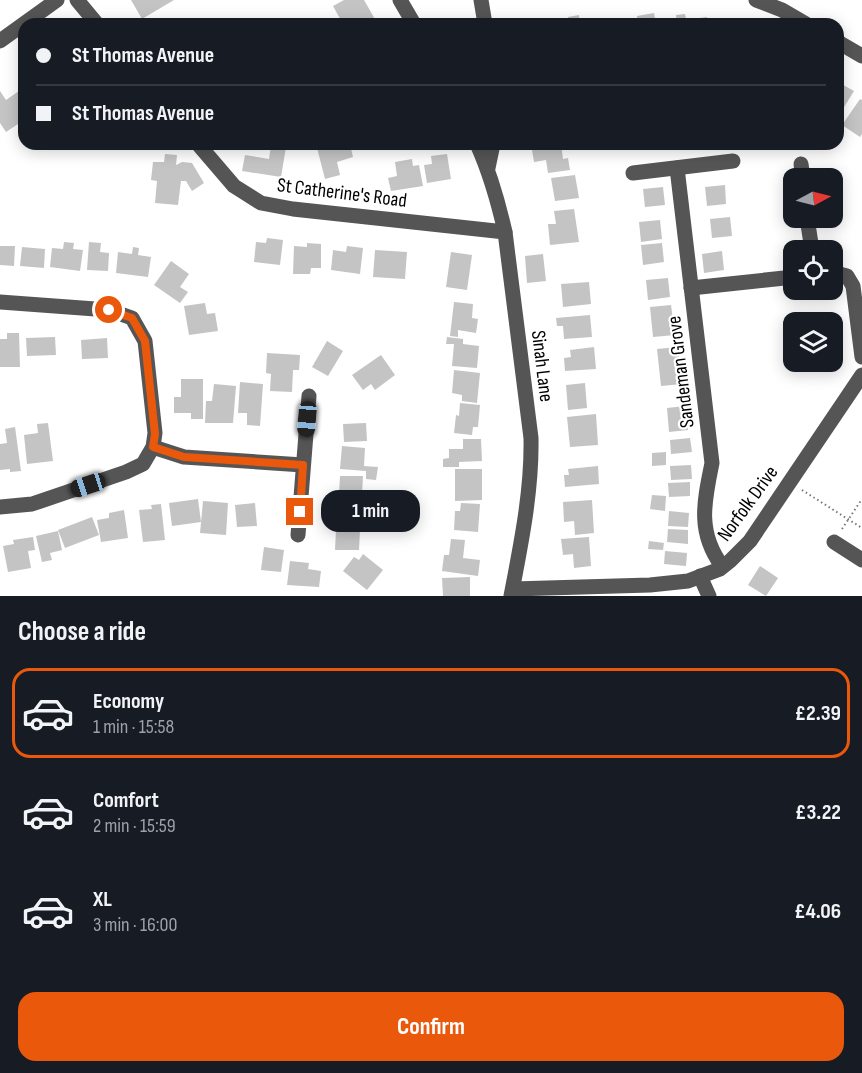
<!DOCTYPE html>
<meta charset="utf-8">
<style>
body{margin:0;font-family:"Sofia Sans Condensed",sans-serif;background:#20242c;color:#f1f3f6;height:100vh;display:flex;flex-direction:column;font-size:22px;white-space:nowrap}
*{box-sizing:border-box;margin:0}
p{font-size:20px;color:#9ea1a6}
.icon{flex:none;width:33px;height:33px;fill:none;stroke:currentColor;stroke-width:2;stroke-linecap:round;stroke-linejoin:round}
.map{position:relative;height:596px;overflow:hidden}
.sheet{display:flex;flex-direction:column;background:#171b24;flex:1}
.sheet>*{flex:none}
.top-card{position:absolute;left:18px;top:18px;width:826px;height:132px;border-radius:18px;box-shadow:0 3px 15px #0003;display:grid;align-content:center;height:132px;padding:0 18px;background:#171b24}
.needle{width:39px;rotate:83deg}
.controls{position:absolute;left:783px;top:168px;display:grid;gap:12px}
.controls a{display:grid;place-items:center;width:60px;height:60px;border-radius:12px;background:#171b24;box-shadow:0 3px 15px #0003;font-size:30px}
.end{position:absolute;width:27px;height:27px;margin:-14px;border:8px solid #ea580c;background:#fff;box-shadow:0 0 0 3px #fff}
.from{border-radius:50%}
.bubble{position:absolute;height:42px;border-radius:18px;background:#171b24;box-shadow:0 3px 15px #0003;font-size:20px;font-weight:700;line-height:42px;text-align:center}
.car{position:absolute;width:18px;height:36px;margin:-18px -9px;border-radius:8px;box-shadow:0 0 4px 2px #0007;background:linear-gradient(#222 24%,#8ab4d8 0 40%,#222 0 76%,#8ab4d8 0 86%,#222 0)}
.top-card b{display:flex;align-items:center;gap:21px;height:57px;font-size:22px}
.top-card b+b{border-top:2px solid #363941}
.top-card i{width:15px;height:15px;background:#f1f3f6}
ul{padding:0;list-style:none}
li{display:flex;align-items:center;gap:18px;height:90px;margin:0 12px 9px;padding:0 6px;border:3px solid transparent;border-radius:18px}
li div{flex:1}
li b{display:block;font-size:22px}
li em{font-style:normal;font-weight:700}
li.current{border-color:#ea580c}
li>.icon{width:54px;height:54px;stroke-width:1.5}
h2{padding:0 18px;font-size:27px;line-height:72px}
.action{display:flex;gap:12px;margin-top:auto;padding:12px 18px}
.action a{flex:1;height:69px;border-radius:18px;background:#ea580c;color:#fff;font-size:24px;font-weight:700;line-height:69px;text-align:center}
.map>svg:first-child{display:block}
.building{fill:#c4c4c4}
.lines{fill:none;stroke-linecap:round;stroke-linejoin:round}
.path{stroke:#777;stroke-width:2;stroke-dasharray:1.5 3;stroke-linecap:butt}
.minor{stroke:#555;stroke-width:15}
.route{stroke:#ea580c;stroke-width:8}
.labels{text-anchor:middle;stroke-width:4.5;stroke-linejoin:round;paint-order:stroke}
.street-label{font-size:20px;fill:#000;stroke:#fff}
</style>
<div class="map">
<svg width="862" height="596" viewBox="0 0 862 596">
<rect width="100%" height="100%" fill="#fff"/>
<g class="building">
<path d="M131 0H174L142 19Z"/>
<path d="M344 0H364L376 21 370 24H343L333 6Z"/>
<path d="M654 13 656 24H638L637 16Z"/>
<path d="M685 14 687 24H677L676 15Z"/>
<path d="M579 15 580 24H569L568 17Z"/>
<path d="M707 17 708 24H693L692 19Z"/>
<path d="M838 82 854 91 838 117Z"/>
<path d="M0 91 6 100 19 91 24 99V120L6 132 0 123Z"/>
<path d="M860 99 862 100V134L860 137 842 125Z"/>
<path d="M316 144H350L353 157 337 162 340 175 325 179Z"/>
<path d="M531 144H561L563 159 568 158 570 170 548 173 546 160 534 162Z"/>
<path d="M271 145 286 147 281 177 242 171 245 155 269 159Z"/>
<path d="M165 154 177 155 176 165 182 162 192 163 204 183 192 191 186 181H181L178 205 155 203 157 181 151 180 153 162H164Z"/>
<path d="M447 154 451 179 427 183 424 165 432 164 431 156Z"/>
<path d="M412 159 413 166 419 165 423 186 391 191 388 178 397 176 395 162Z"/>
<path d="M575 175 579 198 555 201 551 178Z"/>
<path d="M725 185 726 204 707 206 705 187Z"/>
<path d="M663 187 665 205 645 207 643 189Z"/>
<path d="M574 209 579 242 550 245 548 224H556L554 211Z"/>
<path d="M730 217 732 236 712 238 710 219Z"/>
<path d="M660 220 662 239 641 242 639 222Z"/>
<path d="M267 238 283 240 280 265 254 262 256 242 266 243Z"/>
<path d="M64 242 74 243 73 249 83 250 80 271 50 267 52 248 63 249Z"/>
<path d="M89 242 101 243 100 252 109 253 108 271 87 270Z"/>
<path d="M307 243 321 244V268H311L310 274H293L294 246 307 247Z"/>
<path d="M662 243 664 262 643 265 641 245Z"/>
<path d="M0 246H15L14 266 0 265Z"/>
<path d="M347 246 363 248 360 274 331 270 333 250 346 252Z"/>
<path d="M22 247 45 249 44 268 20 266Z"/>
<path d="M133 247 139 248 138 255 151 257 148 277 116 273 118 252 132 254Z"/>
<path d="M375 250 407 252 405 279 373 277Z"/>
<path d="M722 251 724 270 704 273 702 254Z"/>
<path d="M451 252 472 255 467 290 446 287Z"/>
<path d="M543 254 546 281 527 283 525 256Z"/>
<path d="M171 261 189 274 180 287 188 292 180 303 154 285Z"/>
<path d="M668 278 670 297 648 300 646 280Z"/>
<path d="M589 282 591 304 563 307 561 284Z"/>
<path d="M454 302 473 304 472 318 478 319 476 333 458 330V337L450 336Z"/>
<path d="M205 303 207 314 215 313 218 331 189 335 184 306Z"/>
<path d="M671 305 675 335 653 337 650 307Z"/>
<path d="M590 315 592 337 564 339 563 326H557L556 318Z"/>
<path d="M7 333H19L20 367H0V339H7Z"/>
<path d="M55 337 56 355 27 356 26 338Z"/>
<path d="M447 337 463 339V344L479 346 477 368 452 366 454 344H446Z"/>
<path d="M107 338 108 358 82 359 81 340Z"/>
<path d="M327 341 343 351 328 376 312 367Z"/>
<path d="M594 347 596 369 565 371 564 358 571 357 570 350Z"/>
<path d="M678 347 682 384 661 386 657 349Z"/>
<path d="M267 353 300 355 299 370H293L292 392 270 391 271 374 266 373Z"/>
<path d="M381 355 395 375 375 390 371 384 363 390 352 375Z"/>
<path d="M454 370 480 373 477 403 462 401V395L452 393Z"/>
<path d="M181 379H203V419H191V413H174V397H181Z"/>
<path d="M240 382 263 384 260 426 247 425V413H238Z"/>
<path d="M585 383 587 408 568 410 566 385Z"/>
<path d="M214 384 236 386 233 423H205L206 401H212Z"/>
<path d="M460 403 480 405 478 427H473L472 435 454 433 456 415 459 416Z"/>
<path d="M685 406 688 430 669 432 667 408Z"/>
<path d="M596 414 598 445 570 447 567 417Z"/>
<path d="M48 423 53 461 27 464 24 435 38 433 37 424Z"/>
<path d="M366 423 367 441 344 442 343 424Z"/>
<path d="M15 427 21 471 10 472V469L0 470V444L7 443 5 429Z"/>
<path d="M690 438 692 452 671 454 670 440Z"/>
<path d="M463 439H481L482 461 459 462V467H443V459L449 458V449H463Z"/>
<path d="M342 446 365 448 364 466 378 467 376 480 366 479V471L340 469Z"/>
<path d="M666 452V465L652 466V453Z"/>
<path d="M691 465 692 479 671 480 670 466Z"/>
<path d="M598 466 599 484 565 487 564 475H569L568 469Z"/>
<path d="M455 469H482V500L455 501Z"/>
<path d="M340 476H363L362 494H339Z"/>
<path d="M690 482V496L669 497 668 483Z"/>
<path d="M652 495 666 496 665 511 650 509Z"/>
<path d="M198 499 201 522 172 526 169 503Z"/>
<path d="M339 499 362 501 360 520 337 518Z"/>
<path d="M592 500 594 533 575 535 574 521 564 522 563 502Z"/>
<path d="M203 501 228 503 226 535 200 533Z"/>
<path d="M255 503 257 526 237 527 235 505Z"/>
<path d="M461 503 480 504 478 532 454 530 455 511H460Z"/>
<path d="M161 504 165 540 143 542 139 510 152 509 151 505Z"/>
<path d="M124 510 128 538 101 542 97 520 109 518V513Z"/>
<path d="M669 511 689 513 688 527 668 526Z"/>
<path d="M92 517 99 535 65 548 58 530Z"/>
<path d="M668 529 688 530V544L667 542Z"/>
<path d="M336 530H360L359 550H335Z"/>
<path d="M58 531 62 550 50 553 52 560 42 562 36 536Z"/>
<path d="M33 537 35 550 28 551 31 568 8 572 3 546 14 544 13 540Z"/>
<path d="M589 537 591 566 574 568 573 554 563 555 561 539Z"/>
<path d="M451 539 465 540 463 558 480 560 478 576 442 571 444 555H449Z"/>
<path d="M649 541 664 543 663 550 648 549Z"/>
<path d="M264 547 284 550 281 572 261 570Z"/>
<path d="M665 551 687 553 686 566 664 564Z"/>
<path d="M363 554 383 570 367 590 343 571 354 557 359 560Z"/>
<path d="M290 561 309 563 308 569 321 571 319 587 287 585Z"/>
<path d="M760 566 778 578 766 596 748 585Z"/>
<path d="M470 577V596H443L442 578Z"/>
</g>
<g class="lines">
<g class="path">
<path d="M802 490 862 528"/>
<path d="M842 529 862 499"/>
</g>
<g class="minor">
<path d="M77 0 97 24"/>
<path d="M400 0 414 24"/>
<path d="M481 0 485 24"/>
<path d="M756 0 782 10 806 24"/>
<path d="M0 41 57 0"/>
<path d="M838 42 862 56"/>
<path d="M198 144 234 186 261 203 293 209 505 232"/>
<path d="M477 144C490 173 498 201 505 232L531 438C532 491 521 544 511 596"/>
<path d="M801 164 803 178"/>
<path d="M488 168 493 144"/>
<path d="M677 168 712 463C704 502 697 532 722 566"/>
<path d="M633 173 733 161"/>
<path d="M807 218 812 250"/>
<path d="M832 272 847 276 853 286 862 357"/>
<path d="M691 288 794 277"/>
<path d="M0 302 109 310 132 318 145 341 155 433 153 447 143 464 126 472 32 504 0 507"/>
<path d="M153 447 184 457 303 465"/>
<path d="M298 535 309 396"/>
<path d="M834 542 862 560"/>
<path d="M700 576 709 596"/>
<path d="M513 589 650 585 688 581 720 569 730 561 750 541 862 375"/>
</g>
</g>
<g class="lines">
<path class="route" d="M109 310 132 318 145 341 155 434 153 447 184 457 303 465 300 512"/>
</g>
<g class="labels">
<g class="street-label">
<text transform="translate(342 192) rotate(7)" y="7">St Catherine's Road</text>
<text transform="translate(543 366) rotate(83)" y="7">Sinah Lane</text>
<text transform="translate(680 372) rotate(-97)" y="7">Sandeman Grove</text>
<text transform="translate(747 503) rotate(-54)" y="7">Norfolk Drive</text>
</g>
</g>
</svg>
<div class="controls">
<a><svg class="needle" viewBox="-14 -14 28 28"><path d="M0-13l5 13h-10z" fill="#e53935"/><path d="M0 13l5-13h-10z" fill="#9ea1a6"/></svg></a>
<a><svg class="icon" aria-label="locate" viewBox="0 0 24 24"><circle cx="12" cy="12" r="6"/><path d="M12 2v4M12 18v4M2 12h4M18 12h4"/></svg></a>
<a><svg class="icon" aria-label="layers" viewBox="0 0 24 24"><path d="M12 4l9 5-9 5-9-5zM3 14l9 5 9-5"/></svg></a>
</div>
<i class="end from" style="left:109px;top:310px"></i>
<i class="end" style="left:300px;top:512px"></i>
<div class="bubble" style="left:321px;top:490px;width:99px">1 min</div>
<i class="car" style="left:307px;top:419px;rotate:185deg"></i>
<i class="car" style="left:88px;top:485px;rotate:252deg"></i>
<div class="top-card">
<b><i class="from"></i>St Thomas Avenue</b>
<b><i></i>St Thomas Avenue</b>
</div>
</div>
<section class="sheet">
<h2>Choose a ride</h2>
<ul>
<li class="current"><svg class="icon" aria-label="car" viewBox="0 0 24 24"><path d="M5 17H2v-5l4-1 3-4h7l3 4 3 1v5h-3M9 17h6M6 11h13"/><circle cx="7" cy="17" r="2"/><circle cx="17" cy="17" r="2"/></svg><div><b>Economy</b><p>1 min · 15:58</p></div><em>£2.39</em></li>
<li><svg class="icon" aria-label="car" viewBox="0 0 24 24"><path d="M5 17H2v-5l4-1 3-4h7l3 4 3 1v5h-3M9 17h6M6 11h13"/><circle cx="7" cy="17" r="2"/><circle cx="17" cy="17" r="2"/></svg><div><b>Comfort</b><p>2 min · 15:59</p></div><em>£3.22</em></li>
<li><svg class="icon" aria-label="car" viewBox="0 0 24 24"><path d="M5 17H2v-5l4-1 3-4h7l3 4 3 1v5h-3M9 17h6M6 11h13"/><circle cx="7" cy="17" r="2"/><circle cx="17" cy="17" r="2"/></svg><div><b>XL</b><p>3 min · 16:00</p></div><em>£4.06</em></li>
</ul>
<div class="action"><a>Confirm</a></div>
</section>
